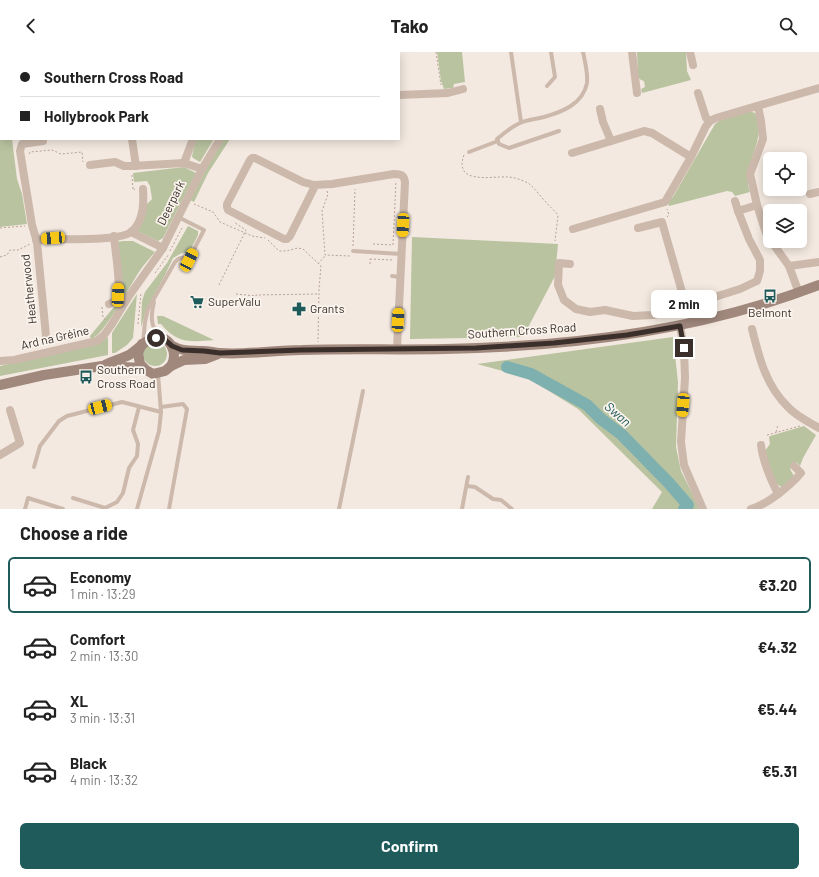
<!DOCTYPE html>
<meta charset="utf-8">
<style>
body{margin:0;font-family:Barlow,sans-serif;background:#f2f2f2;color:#222;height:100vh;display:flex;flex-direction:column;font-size:15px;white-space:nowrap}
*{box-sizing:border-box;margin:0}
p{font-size:13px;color:#767676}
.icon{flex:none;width:22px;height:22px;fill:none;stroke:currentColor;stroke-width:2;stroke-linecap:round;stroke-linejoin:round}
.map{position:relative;height:457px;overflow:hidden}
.side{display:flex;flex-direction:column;background:#fff;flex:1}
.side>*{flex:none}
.guide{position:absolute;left:0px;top:0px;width:400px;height:88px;box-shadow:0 2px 10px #0003;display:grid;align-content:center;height:88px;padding:0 20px;background:#fff}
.fabs{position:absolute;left:763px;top:100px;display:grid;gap:8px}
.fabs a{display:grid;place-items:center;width:44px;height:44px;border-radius:6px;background:#fff;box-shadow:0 2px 10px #0003;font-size:20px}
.end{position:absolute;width:18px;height:18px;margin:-9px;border:5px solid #3a2f2b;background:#fff;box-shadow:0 0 0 2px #fff}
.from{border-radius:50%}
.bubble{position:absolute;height:28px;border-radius:6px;background:#fff;box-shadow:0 2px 10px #0003;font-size:13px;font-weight:700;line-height:28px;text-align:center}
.car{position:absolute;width:12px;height:24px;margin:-12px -6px;border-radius:5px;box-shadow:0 0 3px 1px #0007;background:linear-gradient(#f5c518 24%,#345 0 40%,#f5c518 0 76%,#345 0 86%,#f5c518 0)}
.guide b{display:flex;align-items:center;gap:14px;height:38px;font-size:15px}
.guide b+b{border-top:1px solid #e0e0e0}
.guide i{width:10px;height:10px;background:#222}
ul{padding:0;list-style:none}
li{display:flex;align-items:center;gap:12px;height:56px;margin:0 8px 6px;padding:0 12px;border:2px solid transparent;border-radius:6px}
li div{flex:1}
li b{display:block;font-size:15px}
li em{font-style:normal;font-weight:700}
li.selected{border-color:#205b5c}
li>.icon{width:36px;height:36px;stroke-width:1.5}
h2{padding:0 20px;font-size:18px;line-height:48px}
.button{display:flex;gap:8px;margin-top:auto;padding:8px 20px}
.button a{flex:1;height:46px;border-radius:6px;background:#205b5c;color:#fff;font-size:16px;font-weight:700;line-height:46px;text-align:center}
header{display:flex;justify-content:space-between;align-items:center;height:52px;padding:0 20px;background:#fff;font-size:18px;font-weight:700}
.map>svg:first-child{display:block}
.green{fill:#b9c3a0}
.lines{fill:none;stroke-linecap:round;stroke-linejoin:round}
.river{stroke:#7fb0b0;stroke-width:12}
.path{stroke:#b8a296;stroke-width:1;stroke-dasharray:2 2;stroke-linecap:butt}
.service{stroke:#ccb9ac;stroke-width:4}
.minor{stroke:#ccb9ac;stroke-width:8}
.secondary{stroke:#a0887d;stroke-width:10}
.route{stroke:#3a2f2b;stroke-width:5}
.labels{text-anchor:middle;stroke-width:3.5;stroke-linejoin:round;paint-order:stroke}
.street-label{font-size:12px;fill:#3a2f2b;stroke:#faf4ed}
.poi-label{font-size:12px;fill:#3a2f2b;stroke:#faf4ed;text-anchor:start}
.water-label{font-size:13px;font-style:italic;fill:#205b5c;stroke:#faf4ed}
</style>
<header><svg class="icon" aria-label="back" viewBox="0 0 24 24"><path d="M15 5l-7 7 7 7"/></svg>Tako<svg class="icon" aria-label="search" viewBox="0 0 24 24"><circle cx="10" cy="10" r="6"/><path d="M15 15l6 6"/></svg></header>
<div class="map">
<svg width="819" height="457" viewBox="0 0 819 457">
<rect width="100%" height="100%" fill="#f3e9e0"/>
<g class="green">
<path d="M0 0 6 1H1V87H12L17 127 22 142 27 172 0 175Z"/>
<path d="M437 0H462L465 30 454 32 453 36 444 37 441 29Z"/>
<path d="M637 0H686L687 19 691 28 642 41 641 37 645 35 644 29 641 28 638 25Z"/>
<path d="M749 59 755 61C769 87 740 113 750 140L735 144 732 140 727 139 669 154 668 150 673 145 715 72 719 69Z"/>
<path d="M196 87H214L200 110 193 106 192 104Z"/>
<path d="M224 87H230L208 121 194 150 190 148 211 108Z"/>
<path d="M184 115 196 121 163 186 158 189 137 179 147 152 152 147 150 134 147 129 134 130 133 121Z"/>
<path d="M188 174 198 179V183L189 201H182L173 206 165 223 148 254 141 275 142 249 145 240 167 211Z"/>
<path d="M412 185 558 192 555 224 523 285 410 287Z"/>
<path d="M123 189H133L155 200C150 206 145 211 141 217 131 231 105 283 91 287L90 284 118 250 117 190Z"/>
<path d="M137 242 133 286 127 293 115 301H112V281Z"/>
<path d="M157 264H163L214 288C191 290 177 292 161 272H158Z"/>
<path d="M108 285V303L0 324V314L98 291Z"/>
<path d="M673 285 678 330 676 395 681 419 700 457H652L662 440 578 357 528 326 477 312Z"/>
<circle cx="155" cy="302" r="12"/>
<path d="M804 374 816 383 803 406 800 414 796 410 790 417 794 424 782 435C772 432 768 408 765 399L770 392 769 385 770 384Z"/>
</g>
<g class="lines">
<path class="river" d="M507 315 531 322 587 353 601 367 621 382 668 430 688 453 684 457"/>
<g class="path">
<path d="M436 0 441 33"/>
<path d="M0 2 1 3"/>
<path d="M29 102 30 100 52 98 61 102 82 100 83 110"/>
<path d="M464 103C453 133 492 124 507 125 514 125 522 128 528 131 535 136 539 143 545 149 549 154 554 158 558 163L555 189"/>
<path d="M132 123 133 138 135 137"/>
<path d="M327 139 328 142 322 159 325 203 350 204"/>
<path d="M194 152 213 160 220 170 252 184 265 186"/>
<path d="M667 165 669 163 667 157"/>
<path d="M0 176 25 174"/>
<path d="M268 188 279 199H286L298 196 303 197 321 214 319 237 318 290"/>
<path d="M373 192 393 193 396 129"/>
<path d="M353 194 355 137"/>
<path d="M170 199 183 174"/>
<path d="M0 205 7 203 10 198H18L30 192"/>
<path d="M370 207 393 208"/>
<path d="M318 212 325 204"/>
<path d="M370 212V207"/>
<path d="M155 221 169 202"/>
<path d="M219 233 246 178 235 171"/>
<path d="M236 242 256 244V243L318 242"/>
<path d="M102 255 103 265 106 268"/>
<path d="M138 272 141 241"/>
<path d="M776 380 778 373"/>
<path d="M767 383 800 374"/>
</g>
<g class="service">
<path d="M511 0 521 70"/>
<path d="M547 34 555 25 551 0"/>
<path d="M559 79 509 96 499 92 497 87C504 81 511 75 520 71 527 68 536 67 544 65 562 60 583 52 587 31 588 21 585 9 583 0"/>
<path d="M469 100 498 89"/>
<path d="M353 199 401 202"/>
<path d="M392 224 400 225"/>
<path d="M154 250C151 263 150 272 158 283"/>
<path d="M143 291 145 270 148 257 175 210C179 205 183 205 189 207L204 178 178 165"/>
<path d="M161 355 183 352 187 357 169 457"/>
<path d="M34 415 40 394 59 369 67 364 122 350 161 360"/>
<path d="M467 434 475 435 493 447 501 448 512 457"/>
<path d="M73 446 105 456 117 450 123 441 129 416 137 404 138 392 133 378 139 355"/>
<path d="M25 457 28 446 63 457"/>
<path d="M137 457 159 379 161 360 158 322"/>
<path d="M339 457 363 339"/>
<path d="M462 457 468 425"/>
</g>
<g class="minor">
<path d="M632 0 637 41"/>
<path d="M690 0 693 13"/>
<path d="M63 1 64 0"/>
<path d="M270 1 271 0"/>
<path d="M327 1V0"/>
<path d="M698 41 706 66 710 69"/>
<path d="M399 43 448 41 463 37"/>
<path d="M758 54 761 69 763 87 750 122 757 153 766 181 770 187"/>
<path d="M600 57 603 70 611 89"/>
<path d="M132 87 136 114"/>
<path d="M43 89 22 92 20 99 32 173 37 190 46 284"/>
<path d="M572 101 644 79 652 81 691 105"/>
<path d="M184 111 193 87"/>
<path d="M90 113 115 110 124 114H131L184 111 202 117"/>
<path d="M314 133V136L290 184 287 187H284L228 158 227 155V152L250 108 252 106H255L303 130 314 133 332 132 394 122C401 122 404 123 405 130L397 297"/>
<path d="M810 142 819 140"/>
<path d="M735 149 738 159"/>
<path d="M638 176 662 170 686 254"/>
<path d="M573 177 665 150 691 105 706 74 710 69 716 66 819 36"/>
<path d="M131 180 163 196"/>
<path d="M36 188C55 186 119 190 131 180 144 170 144 151 143 137"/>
<path d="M771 189 789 214"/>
<path d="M570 212 559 211 558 233 564 248 576 257 590 260 605 258 633 264 653 263 667 260 740 237 757 229 760 219V208L749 187 738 159 757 153"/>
<path d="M799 241 789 214 819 210"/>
<path d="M109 252C114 250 117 248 118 243 121 232 115 198 114 184"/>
<path d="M680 274 684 296 685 326 681 390 684 413 703 457"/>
<path d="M752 277C759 305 766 334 788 355 796 364 809 370 819 376"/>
<path d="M0 309 14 308 97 289 104 283 112 272 129 244 163 196 202 117 220 87"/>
<path d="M761 393C763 410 770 426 778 442"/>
<path d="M0 403 20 391 10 358"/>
<path d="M751 457C768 452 790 434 801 421L794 414"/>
</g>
<g class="secondary">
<path d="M142 292 138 301 140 312 146 318 153 322 165 319 171 314 184 308 205 307 218 302"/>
<path d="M172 294C183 300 192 298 204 299 209 299 215 301 220 301 247 303 275 298 302 298 360 296 419 299 477 296 593 292 710 275 819 233"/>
<path d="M103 314C111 309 121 307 129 303 141 296 156 273 171 293 175 300 175 307 171 314"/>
<path d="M0 333 44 323 102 314 143 316"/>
</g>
</g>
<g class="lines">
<path class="route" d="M156 286 164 287 172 294 182 298 204 299 220 301 301 298 476 296 554 291 627 283 680 274 684 296"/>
</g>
<defs>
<g id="bus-bare" transform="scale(1.08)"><path d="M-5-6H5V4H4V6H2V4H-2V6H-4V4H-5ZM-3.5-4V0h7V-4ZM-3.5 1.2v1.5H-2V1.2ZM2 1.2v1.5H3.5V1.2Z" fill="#205b5c" stroke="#faf4ed" stroke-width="2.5" paint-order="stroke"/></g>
<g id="supermarket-bare" transform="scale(1.08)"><path d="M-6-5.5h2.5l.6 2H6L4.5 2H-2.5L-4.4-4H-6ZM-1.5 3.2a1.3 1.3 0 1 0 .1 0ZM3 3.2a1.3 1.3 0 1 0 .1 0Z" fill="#205b5c" stroke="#faf4ed" stroke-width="2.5" paint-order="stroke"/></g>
<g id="pharmacy-bare" transform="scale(1.08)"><path d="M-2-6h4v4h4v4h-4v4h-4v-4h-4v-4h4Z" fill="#205b5c" stroke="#faf4ed" stroke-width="2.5" paint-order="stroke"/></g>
</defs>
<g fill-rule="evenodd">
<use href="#bus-bare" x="770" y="244"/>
<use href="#supermarket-bare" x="197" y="250"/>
<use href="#pharmacy-bare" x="299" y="257"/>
<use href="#bus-bare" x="86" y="325"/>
</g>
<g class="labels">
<g class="street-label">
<text transform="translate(171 151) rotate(-64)" y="4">Deerpark</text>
<text transform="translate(29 237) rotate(-96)" y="4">Heatherwood</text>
<text transform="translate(522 279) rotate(-4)" y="4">Southern Cross Road</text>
<text transform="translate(55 286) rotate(-13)" y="4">Ard na Gréine</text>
</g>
<g class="poi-label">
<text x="208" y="254">SuperValu</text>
<text x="310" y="261">Grants</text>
<text x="770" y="265" text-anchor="middle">Belmont</text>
<text x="97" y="322">Southern<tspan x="97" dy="14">Cross Road</tspan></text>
</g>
<g class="water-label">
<text transform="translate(618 362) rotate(41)" y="5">Swan</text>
</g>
</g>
</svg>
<div class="fabs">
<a><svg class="icon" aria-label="locate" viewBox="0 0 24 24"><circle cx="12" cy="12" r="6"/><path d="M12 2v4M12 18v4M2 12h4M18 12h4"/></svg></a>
<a><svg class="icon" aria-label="layers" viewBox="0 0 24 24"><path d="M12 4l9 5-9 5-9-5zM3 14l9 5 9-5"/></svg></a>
</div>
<i class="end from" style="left:156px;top:286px"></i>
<i class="end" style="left:684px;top:296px"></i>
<div class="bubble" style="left:651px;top:238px;width:66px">2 min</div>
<i class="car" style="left:403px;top:173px;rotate:183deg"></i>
<i class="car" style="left:53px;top:186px;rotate:266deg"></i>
<i class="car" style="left:189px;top:208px;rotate:27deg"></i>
<i class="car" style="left:118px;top:243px;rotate:2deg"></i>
<i class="car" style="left:398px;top:268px;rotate:3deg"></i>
<i class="car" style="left:683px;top:353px;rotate:185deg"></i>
<i class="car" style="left:100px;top:355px;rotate:75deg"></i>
<div class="guide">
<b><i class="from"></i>Southern Cross Road</b>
<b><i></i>Hollybrook Park</b>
</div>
</div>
<section class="side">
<h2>Choose a ride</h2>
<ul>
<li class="selected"><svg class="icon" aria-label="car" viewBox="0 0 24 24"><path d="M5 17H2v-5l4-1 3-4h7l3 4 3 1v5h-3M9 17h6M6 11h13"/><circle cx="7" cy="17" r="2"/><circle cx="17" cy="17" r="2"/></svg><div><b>Economy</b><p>1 min · 13:29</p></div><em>€3.20</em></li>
<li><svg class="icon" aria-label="car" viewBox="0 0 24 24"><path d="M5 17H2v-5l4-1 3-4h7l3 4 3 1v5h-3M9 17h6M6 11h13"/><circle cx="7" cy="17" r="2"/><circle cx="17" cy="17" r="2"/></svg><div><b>Comfort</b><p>2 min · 13:30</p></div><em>€4.32</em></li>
<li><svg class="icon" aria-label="car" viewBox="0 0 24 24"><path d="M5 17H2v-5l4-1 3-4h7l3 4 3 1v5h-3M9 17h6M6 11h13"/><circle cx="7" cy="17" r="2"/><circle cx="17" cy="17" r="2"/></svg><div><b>XL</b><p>3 min · 13:31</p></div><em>€5.44</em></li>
<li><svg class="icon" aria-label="car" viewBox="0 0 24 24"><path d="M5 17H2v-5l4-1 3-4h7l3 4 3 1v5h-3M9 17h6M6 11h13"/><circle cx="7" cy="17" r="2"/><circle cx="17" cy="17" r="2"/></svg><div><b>Black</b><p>4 min · 13:32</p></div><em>€5.31</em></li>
</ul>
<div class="button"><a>Confirm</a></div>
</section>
